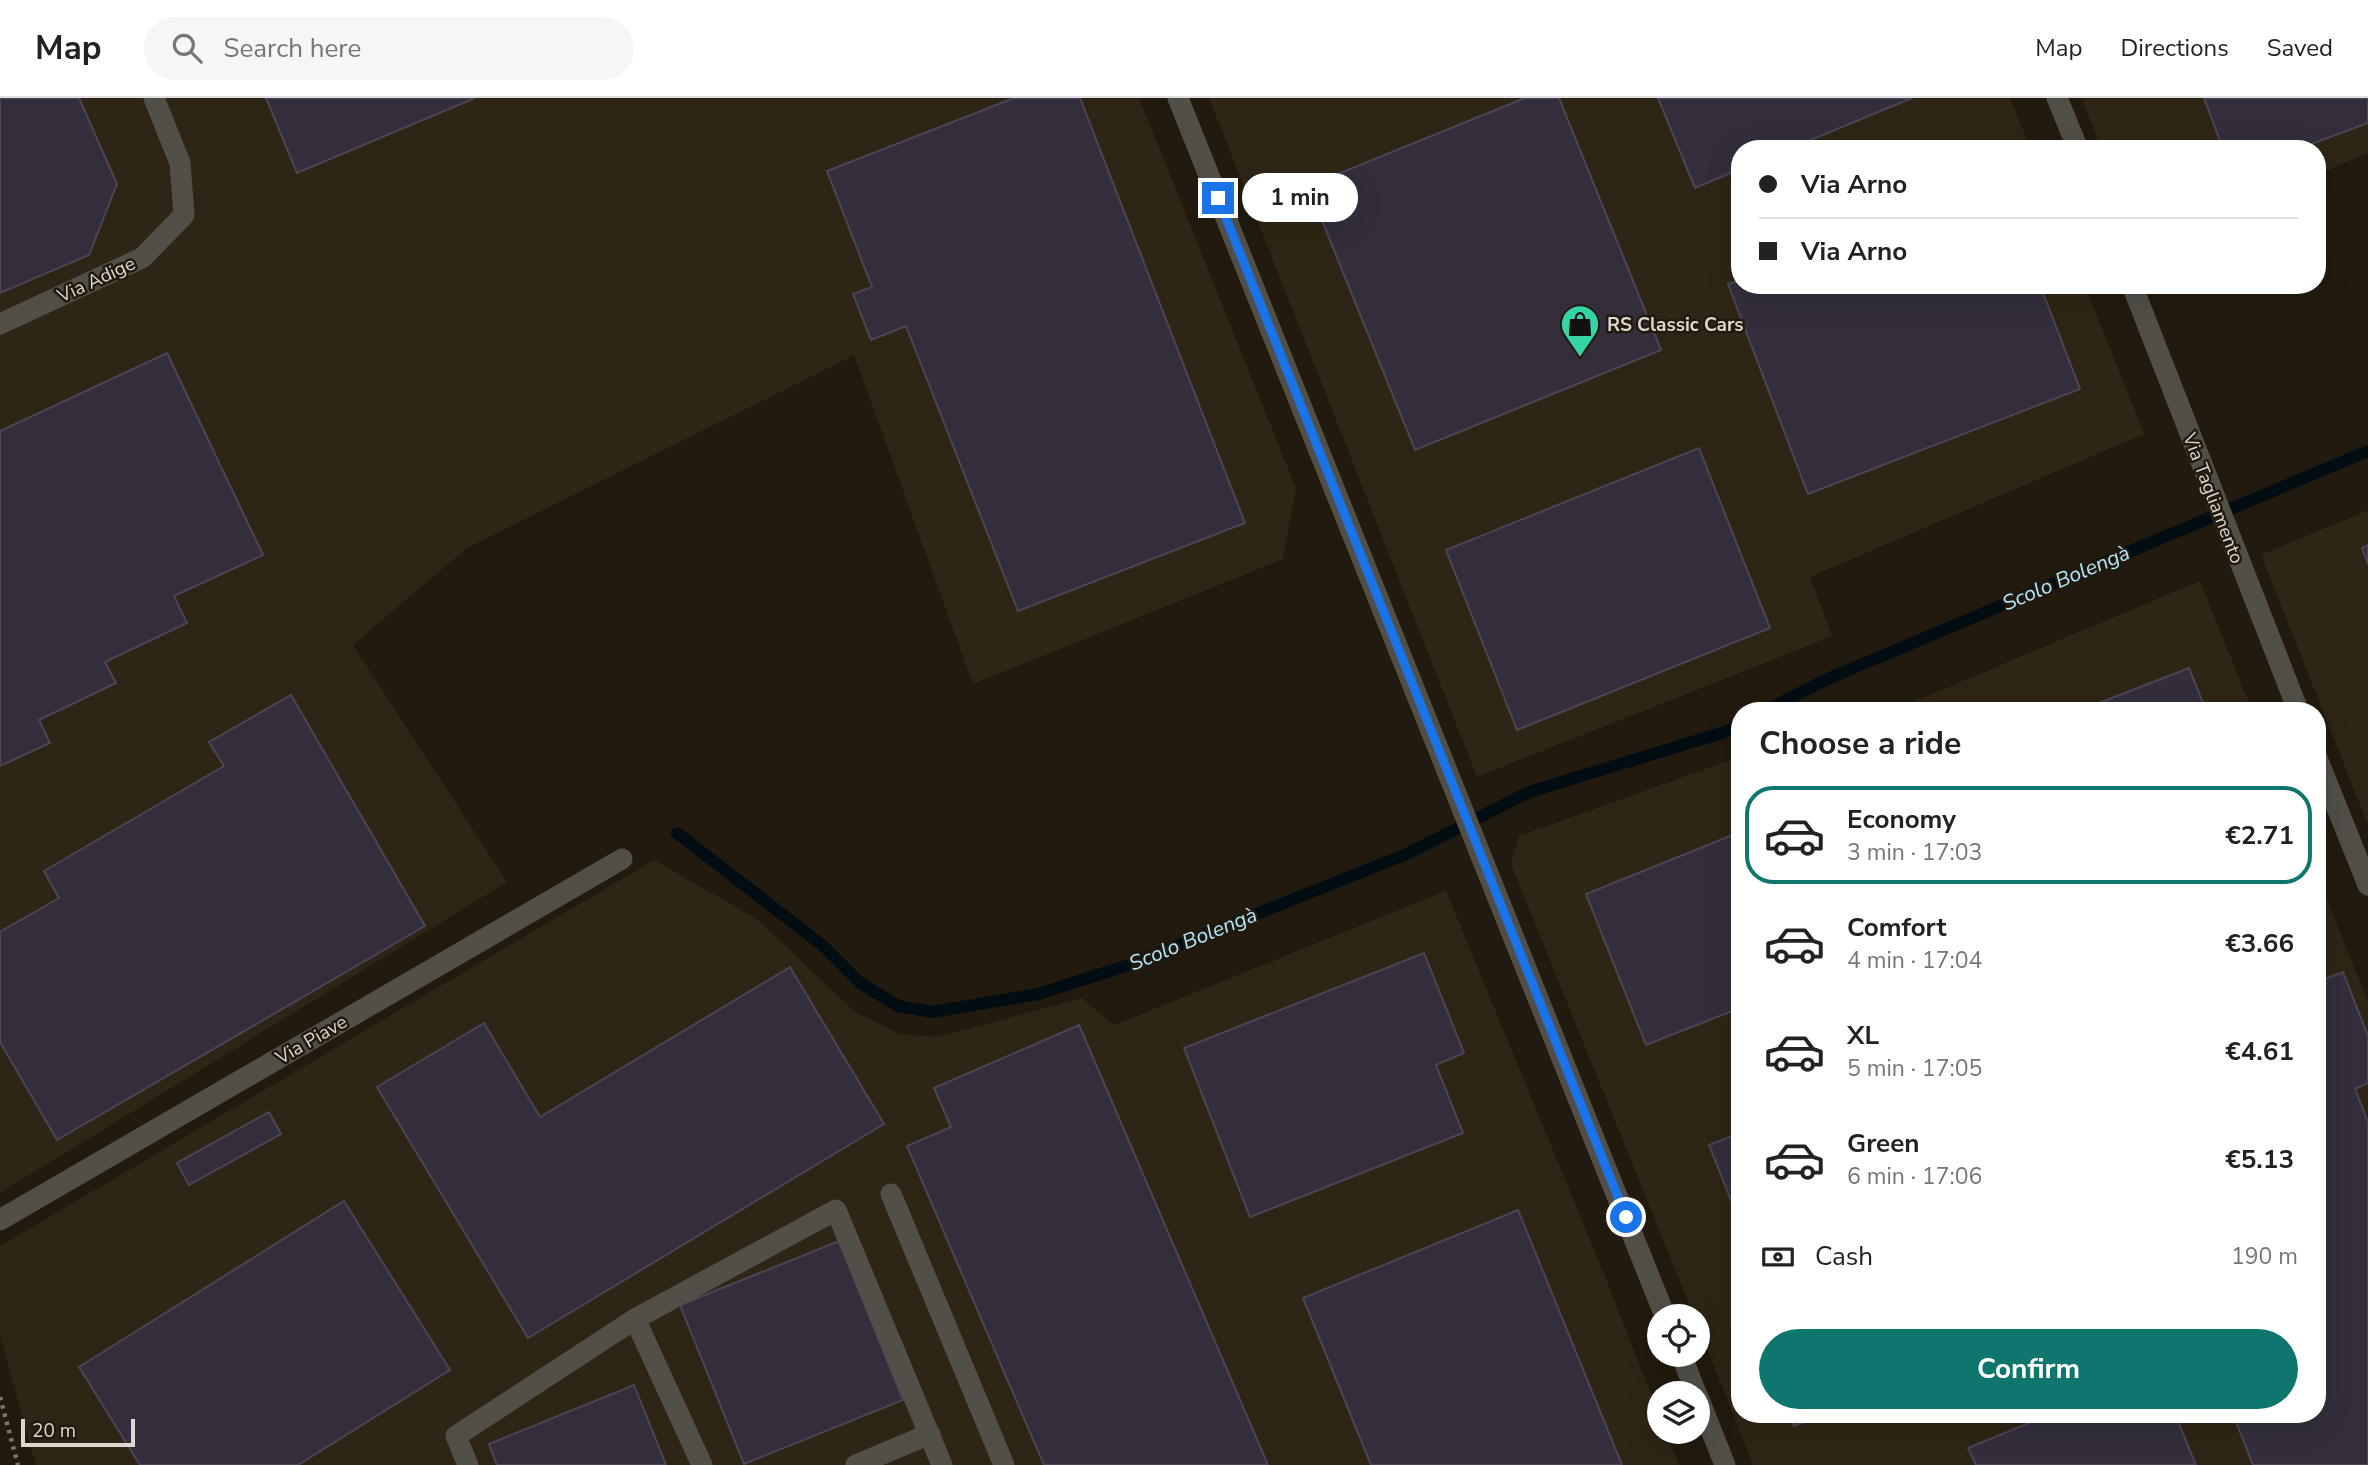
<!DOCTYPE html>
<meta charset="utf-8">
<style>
body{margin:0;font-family:"Nunito Sans",sans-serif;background:#f6f6f6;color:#222;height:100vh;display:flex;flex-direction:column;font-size:26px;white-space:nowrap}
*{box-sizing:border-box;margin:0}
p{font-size:23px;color:#767676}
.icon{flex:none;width:38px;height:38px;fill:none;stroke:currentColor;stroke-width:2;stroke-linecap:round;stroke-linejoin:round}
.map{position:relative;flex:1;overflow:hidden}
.details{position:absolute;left:1731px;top:604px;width:595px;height:721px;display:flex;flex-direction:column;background:#fff;border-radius:28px;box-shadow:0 7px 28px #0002}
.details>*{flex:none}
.guide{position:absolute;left:1731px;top:42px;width:595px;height:154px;border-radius:28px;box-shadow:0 7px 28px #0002;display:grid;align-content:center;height:154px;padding:0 28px;background:#fff}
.tools{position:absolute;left:1647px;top:1206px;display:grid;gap:14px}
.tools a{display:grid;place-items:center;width:63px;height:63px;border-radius:50%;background:#fff;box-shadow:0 7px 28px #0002;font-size:35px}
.scale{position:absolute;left:21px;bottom:18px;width:114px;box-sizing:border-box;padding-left:7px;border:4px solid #ddd7cf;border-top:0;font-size:19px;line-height:24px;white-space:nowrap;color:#ddd7cf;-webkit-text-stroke:5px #221a0e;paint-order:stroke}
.end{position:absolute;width:32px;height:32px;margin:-16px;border:9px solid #1a73e8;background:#fff;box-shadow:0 0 0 4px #fff}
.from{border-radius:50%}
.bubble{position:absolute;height:49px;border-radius:24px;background:#fff;box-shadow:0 7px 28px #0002;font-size:23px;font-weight:700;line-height:49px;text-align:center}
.guide b{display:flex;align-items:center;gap:24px;height:66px;font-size:26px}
.guide b+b{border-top:2px solid #e0e0e0}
.guide i{width:18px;height:18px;background:#222}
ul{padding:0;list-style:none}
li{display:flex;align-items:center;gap:21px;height:98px;margin:0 14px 10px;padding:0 14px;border:4px solid transparent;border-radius:28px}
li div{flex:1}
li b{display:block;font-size:26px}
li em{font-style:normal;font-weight:700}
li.on{border-color:#0f766e}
li>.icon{width:63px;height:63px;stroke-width:1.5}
h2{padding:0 28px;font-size:32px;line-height:84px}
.pay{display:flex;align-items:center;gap:18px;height:77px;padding:0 28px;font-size:26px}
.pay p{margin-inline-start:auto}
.action{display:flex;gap:14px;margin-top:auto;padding:14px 28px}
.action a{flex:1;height:80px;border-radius:42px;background:#0f766e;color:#fff;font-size:28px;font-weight:700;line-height:80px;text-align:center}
header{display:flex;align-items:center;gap:42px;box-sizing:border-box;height:98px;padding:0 35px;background:#fff;border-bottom:2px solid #e0e0e0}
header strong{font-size:33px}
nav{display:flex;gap:38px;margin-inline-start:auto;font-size:24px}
.search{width:490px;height:63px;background:#f6f6f6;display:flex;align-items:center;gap:18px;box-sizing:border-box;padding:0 24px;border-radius:38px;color:#767676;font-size:26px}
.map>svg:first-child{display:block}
.industrial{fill:#2f2516}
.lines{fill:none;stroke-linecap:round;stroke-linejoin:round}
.stream{stroke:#010d13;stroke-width:12}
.building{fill:#342e3c;stroke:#4b4554;stroke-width:2}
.path{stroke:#7c756b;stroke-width:4.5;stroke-dasharray:3.5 5;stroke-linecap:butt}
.minor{stroke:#514f48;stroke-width:21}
.route{stroke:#1a73e8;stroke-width:9}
.labels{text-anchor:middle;stroke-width:5;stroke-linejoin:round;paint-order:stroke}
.street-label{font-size:19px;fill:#ddd7cf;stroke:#221a0e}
.poi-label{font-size:19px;font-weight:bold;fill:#ddd7cf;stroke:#221a0e;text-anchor:start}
.water-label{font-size:21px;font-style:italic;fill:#b1e6fb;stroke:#221a0e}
</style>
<header>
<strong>Map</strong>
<div class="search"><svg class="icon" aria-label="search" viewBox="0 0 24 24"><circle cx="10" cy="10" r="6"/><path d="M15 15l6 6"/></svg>Search here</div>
<nav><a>Map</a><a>Directions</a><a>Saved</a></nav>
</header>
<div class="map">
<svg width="2368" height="1367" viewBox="0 0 2368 1367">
<rect width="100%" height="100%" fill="#221a0e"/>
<g class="industrial">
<path d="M0 0H1139L1296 390 1283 461 973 586 854 257 467 450 353 547 507 784 0 1095Z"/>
<path d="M1209 0H2010L2031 51H1740V187H2085L2144 336 1810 479 1832 538 1477 679Z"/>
<path d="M2082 0H2368V55L2317 77V51H2101Z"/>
<path d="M2368 412V727L2261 457Z"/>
<path d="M2200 483 2252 612H1894Z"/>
<path d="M1739 659 1740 1316H2317V776L2368 904V1367H1753L1698 1227V1218H1694L1511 766 1519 738Z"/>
<path d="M654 762 757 821 855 914 900 936 938 939 1082 900 1114 927 1446 793 1602 1171 1659 1316V1334H1666L1679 1367H36L0 1238V1148Z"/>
</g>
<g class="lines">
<g class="stream">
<path d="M1767 612 1825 582 2368 353"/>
<path d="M677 735 822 847 860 885 898 908 933 914 1038 896 1126 868 1409 755 1529 694 1725 634 1740 627"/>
</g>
</g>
<g class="building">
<path d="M0 0H79L117 86 89 157 0 195Z"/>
<path d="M266 0H475L297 75Z"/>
<path d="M1014 0H1080L1245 425 1018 513 906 228 871 242 853 196 872 189 827 73Z"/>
<path d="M1525 0H1559L1661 252 1415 352 1308 88Z"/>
<path d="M1658 0H1912L1789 51H1740V71L1695 90Z"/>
<path d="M2204 0H2368V25L2298 51H2223Z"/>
<path d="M1740 182V187H2040L2080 291 1808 396 1728 186Z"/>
<path d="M167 255 263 457 174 498 187 525 105 564 116 585 39 622 50 645 0 668V333Z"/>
<path d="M1699 350 1770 530 1517 632 1446 452Z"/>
<path d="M2368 447V466L2362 450Z"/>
<path d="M2189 570 2206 612H2081Z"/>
<path d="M291 597 425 828 57 1042 0 944V834L59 800 44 773 224 668 209 644Z"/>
<path d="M1740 734V910L1646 947 1586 796Z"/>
<path d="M1424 855 1464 955 1436 967 1463 1035 1250 1119 1184 950Z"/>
<path d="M790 869 884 1026 528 1240 377 989 484 925 540 1019Z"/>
<path d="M2343 874 2368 938V985L2355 991 2368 1024V1367H2253L2233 1316H2317V884Z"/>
<path d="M1079 927 1268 1367H1044L907 1048 951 1029 934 990Z"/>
<path d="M269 1014 281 1036 189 1087 177 1065Z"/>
<path d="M1740 1035V1125L1709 1047Z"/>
<path d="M344 1103 450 1272 298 1367H140L79 1269Z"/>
<path d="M1518 1112 1622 1367H1371L1303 1200Z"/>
<path d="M839 1143 903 1302 744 1366 680 1207Z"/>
<path d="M634 1287 666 1367H497L489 1346Z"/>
<path d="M1789 1316H1823L1794 1328Z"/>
<path d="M2051 1316H2175L2196 1367H1976L1968 1350Z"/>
</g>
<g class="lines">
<path class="path" d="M0 1299 18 1367"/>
<g class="minor">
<path d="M1178 0 1665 1218"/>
<path d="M2057 0 2078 51"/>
<path d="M2132 187 2298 612"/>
<path d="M0 226 142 160 184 117 180 65 154 0"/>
<path d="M2317 660 2368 787"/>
<path d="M891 1096 1004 1367"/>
<path d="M0 1122 622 761"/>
<path d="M635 1221 702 1367"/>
<path d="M1681 1256 1696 1295"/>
<path d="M1698 1299 1725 1367"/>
<path d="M468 1367 456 1338 635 1221 836 1112 942 1367"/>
<path d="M856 1367 930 1336"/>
</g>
</g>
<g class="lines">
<path class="route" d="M1218 100 1626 1119"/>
</g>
<defs>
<g id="shop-pin" transform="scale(2.0125)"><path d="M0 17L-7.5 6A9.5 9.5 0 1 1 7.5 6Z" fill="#35d4a7" stroke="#221a0e"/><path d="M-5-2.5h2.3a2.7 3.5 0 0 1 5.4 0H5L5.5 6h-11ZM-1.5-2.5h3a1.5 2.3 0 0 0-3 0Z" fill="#111"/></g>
</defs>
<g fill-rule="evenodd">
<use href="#shop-pin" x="1580" y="226"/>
</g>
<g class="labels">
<g class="street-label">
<text transform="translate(96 181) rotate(-25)" y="7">Via Adige</text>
<text transform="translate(2214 400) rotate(69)" y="7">Via Tagliamento</text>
<text transform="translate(311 941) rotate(-30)" y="7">Via Piave</text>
</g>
<g class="poi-label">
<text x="1607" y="233">RS Classic Cars</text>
</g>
<g class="water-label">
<text transform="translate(2066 480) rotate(-23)" y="7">Scolo Bolengà</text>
<text transform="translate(1193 841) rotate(-22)" y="7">Scolo Bolengà</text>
</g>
</g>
</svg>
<div class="tools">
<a><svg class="icon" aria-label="locate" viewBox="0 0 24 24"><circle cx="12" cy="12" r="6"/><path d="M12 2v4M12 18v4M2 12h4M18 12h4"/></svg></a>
<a><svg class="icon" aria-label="layers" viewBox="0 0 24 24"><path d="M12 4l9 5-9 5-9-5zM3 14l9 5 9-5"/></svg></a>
</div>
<div class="scale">20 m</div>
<i class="end from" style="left:1626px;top:1119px"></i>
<i class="end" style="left:1218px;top:100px"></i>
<div class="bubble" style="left:1242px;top:75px;width:116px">1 min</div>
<div class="guide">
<b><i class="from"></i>Via Arno</b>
<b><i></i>Via Arno</b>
</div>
<section class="details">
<h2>Choose a ride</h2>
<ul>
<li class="on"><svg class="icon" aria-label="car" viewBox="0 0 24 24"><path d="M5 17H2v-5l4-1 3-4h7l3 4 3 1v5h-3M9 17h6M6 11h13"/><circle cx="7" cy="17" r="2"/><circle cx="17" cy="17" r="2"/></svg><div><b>Economy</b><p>3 min · 17:03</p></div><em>€2.71</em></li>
<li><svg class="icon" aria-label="car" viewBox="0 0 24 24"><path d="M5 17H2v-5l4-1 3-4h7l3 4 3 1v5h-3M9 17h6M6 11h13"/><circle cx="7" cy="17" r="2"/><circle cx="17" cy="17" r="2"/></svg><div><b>Comfort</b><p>4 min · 17:04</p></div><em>€3.66</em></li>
<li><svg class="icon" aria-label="car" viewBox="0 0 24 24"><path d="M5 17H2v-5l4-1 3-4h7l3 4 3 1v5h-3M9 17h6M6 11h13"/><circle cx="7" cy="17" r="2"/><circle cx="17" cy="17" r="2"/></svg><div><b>XL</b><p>5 min · 17:05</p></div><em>€4.61</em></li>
<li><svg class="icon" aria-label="car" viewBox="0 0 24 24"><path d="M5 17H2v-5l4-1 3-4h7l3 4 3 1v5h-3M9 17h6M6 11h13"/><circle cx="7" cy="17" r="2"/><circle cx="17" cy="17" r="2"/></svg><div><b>Green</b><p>6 min · 17:06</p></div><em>€5.13</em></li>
</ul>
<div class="pay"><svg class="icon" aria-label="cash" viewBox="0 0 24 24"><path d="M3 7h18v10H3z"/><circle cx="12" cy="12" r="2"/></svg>Cash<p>190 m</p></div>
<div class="action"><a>Confirm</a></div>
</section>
</div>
